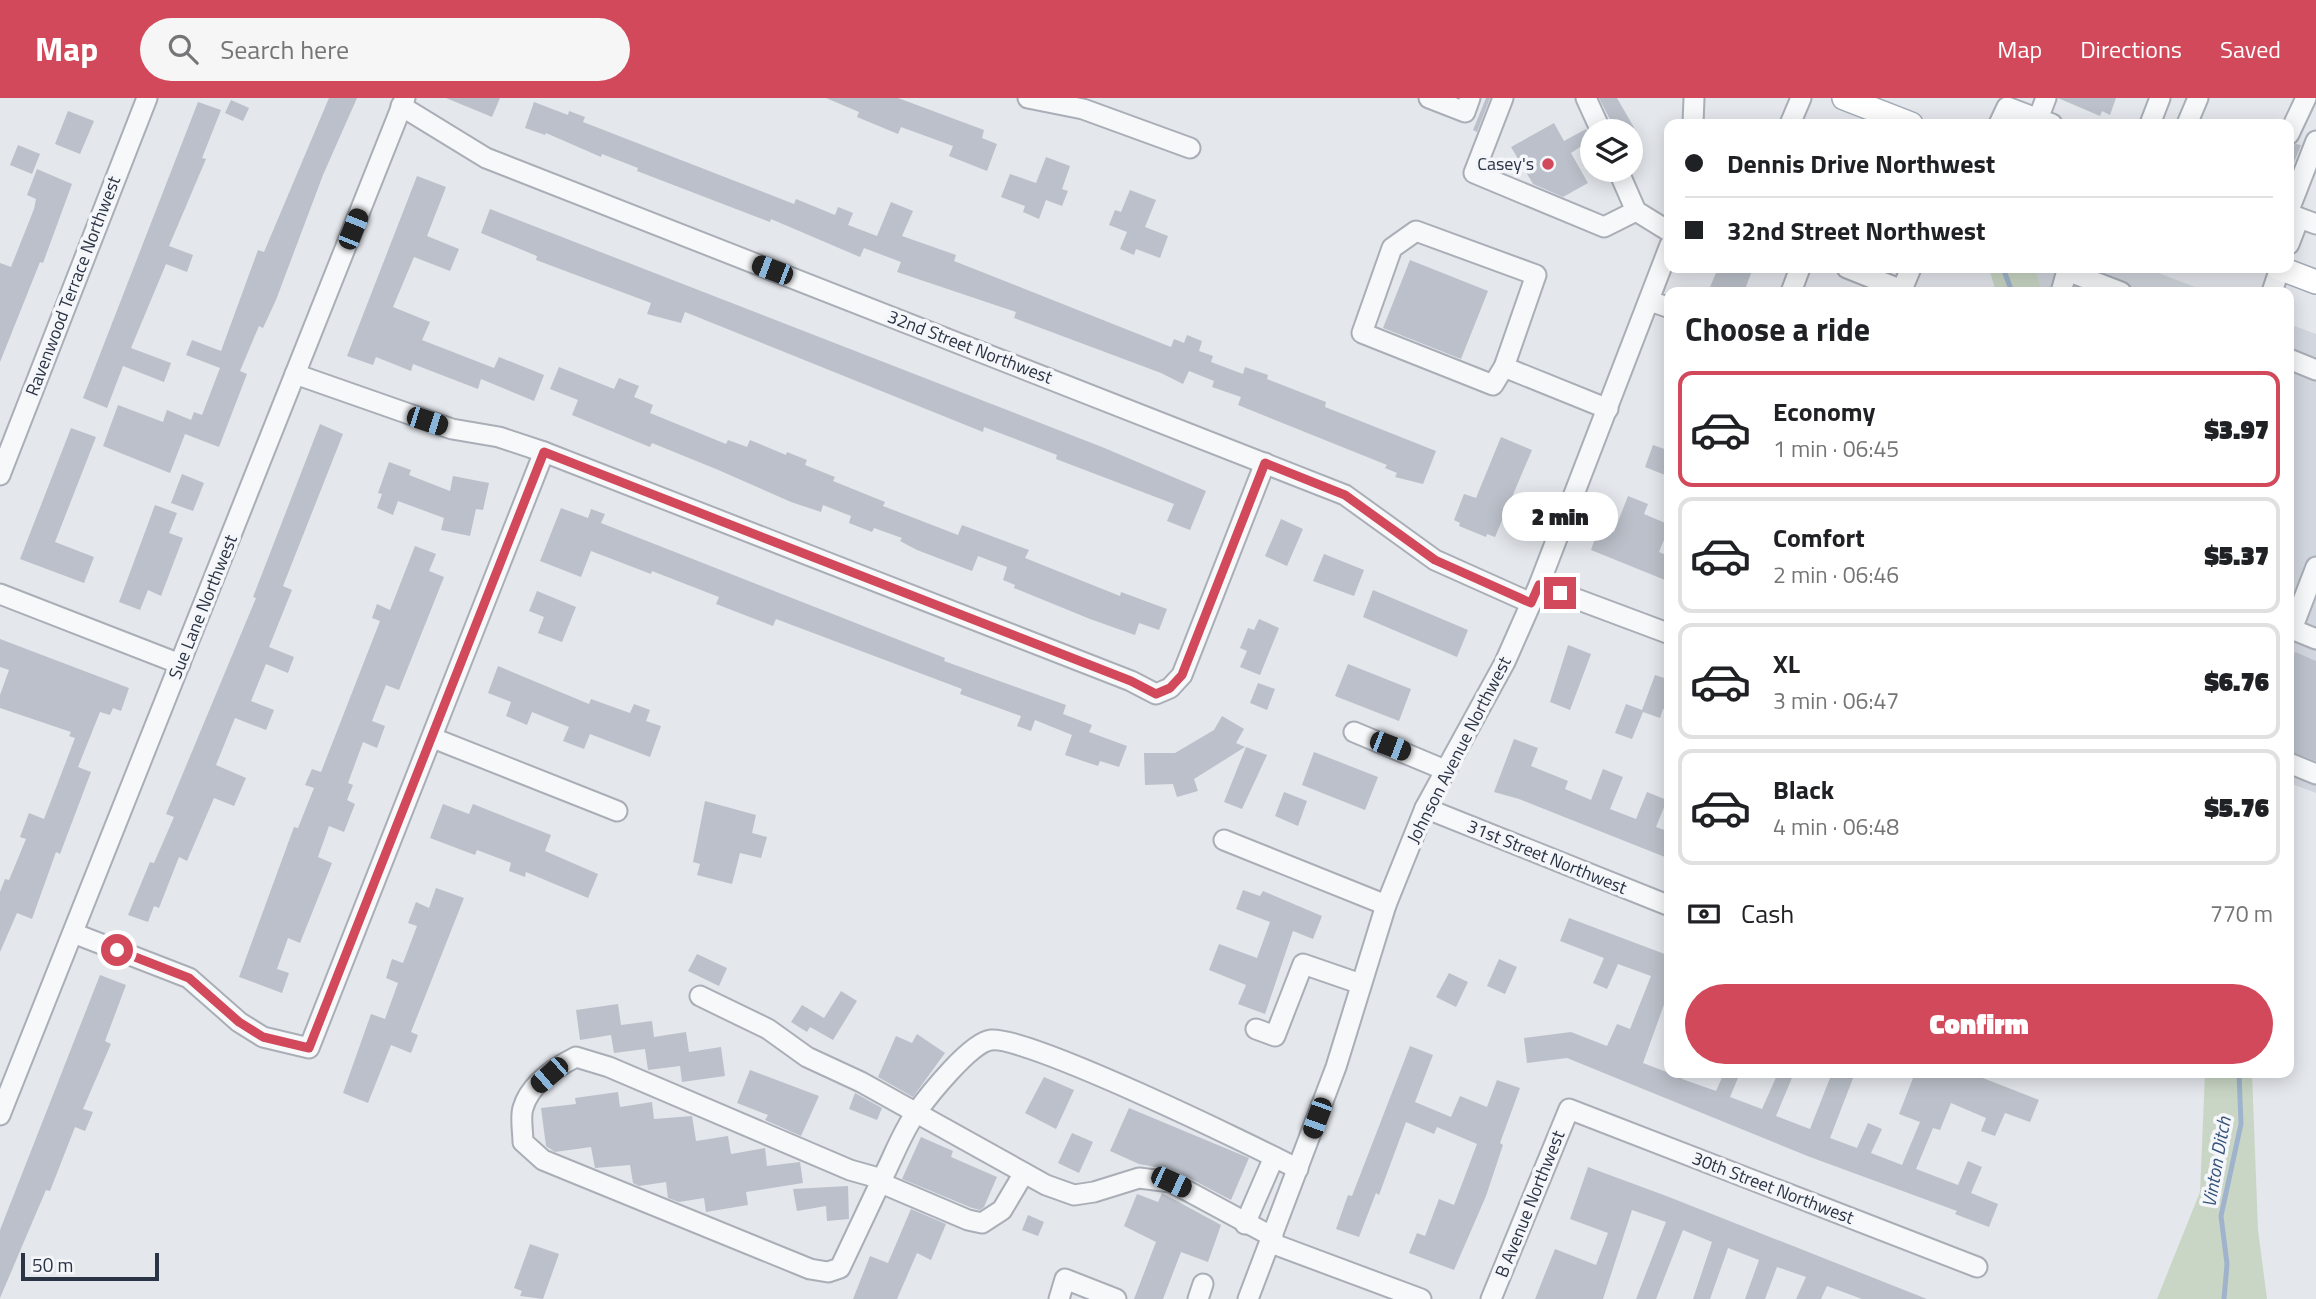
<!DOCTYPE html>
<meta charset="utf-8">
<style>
body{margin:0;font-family:"Titillium Web",sans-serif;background:#f6f6f6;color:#202124;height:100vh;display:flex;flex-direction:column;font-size:26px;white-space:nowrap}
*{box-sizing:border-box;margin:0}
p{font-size:23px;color:#757577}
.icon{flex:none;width:38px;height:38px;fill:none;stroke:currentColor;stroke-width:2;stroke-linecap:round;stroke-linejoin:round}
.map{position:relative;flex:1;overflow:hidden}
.drawer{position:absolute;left:1664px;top:189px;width:630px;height:791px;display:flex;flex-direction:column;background:#fff;border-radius:14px;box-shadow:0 4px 18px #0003}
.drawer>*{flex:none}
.guide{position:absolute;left:1664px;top:21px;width:630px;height:154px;border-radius:14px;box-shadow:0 4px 18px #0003;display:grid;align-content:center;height:154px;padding:0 21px;background:#fff}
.tools{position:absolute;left:1580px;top:21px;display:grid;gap:14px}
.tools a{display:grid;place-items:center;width:63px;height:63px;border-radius:50%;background:#fff;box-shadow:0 4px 18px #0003;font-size:35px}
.scale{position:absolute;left:21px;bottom:18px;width:138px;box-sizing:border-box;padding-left:7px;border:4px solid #2b3445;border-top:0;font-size:19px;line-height:24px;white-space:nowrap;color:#2b3445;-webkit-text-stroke:5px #f4f6f9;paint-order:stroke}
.end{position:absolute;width:32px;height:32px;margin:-16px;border:9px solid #d1495b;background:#fff;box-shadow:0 0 0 4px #fff}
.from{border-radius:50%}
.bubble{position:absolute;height:49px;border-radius:24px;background:#fff;box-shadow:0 4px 18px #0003;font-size:23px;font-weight:800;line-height:49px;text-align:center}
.car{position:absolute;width:21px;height:42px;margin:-21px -10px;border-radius:9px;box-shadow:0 0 5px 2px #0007;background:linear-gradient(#222 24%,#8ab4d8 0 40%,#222 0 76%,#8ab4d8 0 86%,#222 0)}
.guide b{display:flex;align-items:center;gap:24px;height:66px;font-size:26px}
.guide b+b{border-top:2px solid #e0e0e0}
.guide i{width:18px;height:18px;background:#202124}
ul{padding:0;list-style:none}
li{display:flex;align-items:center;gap:21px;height:116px;margin:0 14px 10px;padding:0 7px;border:4px solid #e0e0e0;border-radius:14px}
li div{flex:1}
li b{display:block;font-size:26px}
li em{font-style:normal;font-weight:800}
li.active{border-color:#d1495b}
li>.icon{width:63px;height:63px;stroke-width:1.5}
h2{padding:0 21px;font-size:32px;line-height:84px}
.pay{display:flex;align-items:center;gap:18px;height:77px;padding:0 21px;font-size:26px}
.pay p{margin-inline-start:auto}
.cta{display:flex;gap:14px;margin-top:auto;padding:14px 21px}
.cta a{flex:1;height:80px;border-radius:42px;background:#d1495b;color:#fff;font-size:28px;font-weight:800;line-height:80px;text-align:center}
header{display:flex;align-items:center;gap:42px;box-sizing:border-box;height:98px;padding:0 35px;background:#d1495b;color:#fff}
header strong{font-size:33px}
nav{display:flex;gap:38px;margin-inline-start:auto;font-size:24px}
.search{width:490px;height:63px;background:#f6f6f6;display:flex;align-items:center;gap:18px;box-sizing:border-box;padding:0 24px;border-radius:38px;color:#757577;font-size:26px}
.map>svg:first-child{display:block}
.built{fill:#d2d6de}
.green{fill:#c9d6c5}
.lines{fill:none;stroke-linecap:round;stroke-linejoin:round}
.stream{stroke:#9fb4cc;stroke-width:5}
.building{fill:#bbc0ca}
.minor-casing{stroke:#a9aeb7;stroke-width:23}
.major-casing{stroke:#a3abb8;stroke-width:26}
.minor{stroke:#f7f8fa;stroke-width:19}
.major{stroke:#fff;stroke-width:23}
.route{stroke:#d1495b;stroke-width:9}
.poi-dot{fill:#d1495b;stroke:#f4f6f9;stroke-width:2.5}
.labels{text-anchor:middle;stroke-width:7;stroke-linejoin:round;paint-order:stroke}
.poi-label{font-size:18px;fill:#2b3445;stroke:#f4f6f9;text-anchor:end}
.street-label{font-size:18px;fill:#2b3445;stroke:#f4f6f9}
.water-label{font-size:19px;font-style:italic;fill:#34527a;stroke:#f4f6f9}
</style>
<header>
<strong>Map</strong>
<div class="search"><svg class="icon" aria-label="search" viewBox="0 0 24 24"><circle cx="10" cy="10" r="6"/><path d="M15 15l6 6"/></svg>Search here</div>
<nav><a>Map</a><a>Directions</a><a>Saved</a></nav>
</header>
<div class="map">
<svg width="2316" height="1201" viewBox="0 0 2316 1201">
<rect width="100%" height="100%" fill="#e4e7ec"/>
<g class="built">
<path d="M2035 170H2145L2208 194H2042Z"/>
<path d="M2289 226 2316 236V695L2289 685Z"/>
</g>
<g class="green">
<path d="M1989 170H2035L2042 194H1996Z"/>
<path d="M2205 975H2252L2258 1132 2267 1201H2157L2200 1094Z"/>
</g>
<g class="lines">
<g class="stream">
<path d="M2003 170 2012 194"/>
<path d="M2224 1201 2227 1166 2221 1118 2241 1026 2239 975"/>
</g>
</g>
<g class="building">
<path d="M329 0H357L323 77 276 202 263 230 259 228 240 273 247 276 219 349 185 336 170 375 103 348 118 307 163 324 167 312 191 322 194 314 202 317 220 270 186 257 192 242 221 253 258 152 264 154Z"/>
<path d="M446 0H500L492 19Z"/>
<path d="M826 0H898L984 32 982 40 997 46 987 73 949 58 953 48 901 29 898 36 857 19 859 14Z"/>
<path d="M1486 0H1490L1477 34 1473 32Z"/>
<path d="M1599 0H1617L1636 33H1616Z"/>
<path d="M2058 0H2116L2110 17 2102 13 2100 18Z"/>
<path d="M231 2 249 10 243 23 225 15Z"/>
<path d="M198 4 221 12 202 60 206 61 169 148 193 157 187 174 166 166 131 250 171 265 164 284 123 268 107 310 83 300Z"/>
<path d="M534 4 568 17 569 13 585 19 583 24 794 106 796 101 835 117 838 109 853 115 848 127 877 138 891 104 913 113 902 138 956 157 954 163 1171 249 1174 241 1184 245 1187 237 1202 243 1199 253 1213 258 1211 264 1243 276 1245 269 1268 277 1267 281 1326 304 1325 309 1436 353 1423 386 1395 379 1397 375 1385 370 1387 367 1238 307 1241 299 1212 289 1214 283 1189 273 1183 286 1161 275 1014 220 1016 214 897 174 901 164 864 150 860 159 771 121 770 124 637 73 638 70 602 56 601 59 546 35 545 37 525 30Z"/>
<path d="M68 13 94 23 80 56 55 46Z"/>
<path d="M1554 25 1564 43 1586 31 1592 41 1571 55 1588 85 1563 99 1533 86 1511 49Z"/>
<path d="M2296 46 2301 47 2289 77V48Z"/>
<path d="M18 47 40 56 32 76 10 67Z"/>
<path d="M1046 59 1070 68 1062 91 1068 93 1062 108 1046 102 1039 121 1023 114 1025 108 1001 99 1010 76 1036 85Z"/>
<path d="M37 71 72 86 43 165 40 164 0 264V165L11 169 34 111 36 101 27 97Z"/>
<path d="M417 78 446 89 427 138 459 151 450 173 414 159 393 209 430 224 422 242 494 270 499 259 544 277 534 303 481 281 478 291 413 266 411 273 376 259 373 267 347 258Z"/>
<path d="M1130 92 1156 102 1145 129 1168 138 1160 160 1136 151 1134 157 1120 151 1127 134 1109 127 1115 112 1121 114Z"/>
<path d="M490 111 1102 349 1206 393 1190 432 1167 423 1174 406 1056 361 1057 357 984 329 983 334 685 214 681 225 647 216 651 205 536 162 537 158 481 135Z"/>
<path d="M1410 162 1488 193 1461 261 1383 230Z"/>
<path d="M1718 170H1753L1744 194H1708Z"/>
<path d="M559 269 614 291 619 280 639 288 634 299 653 307 650 315 726 346 728 342 747 349 750 342 786 357 787 354 807 362 805 367 835 379 833 383 885 404 883 408 958 437 962 427 1029 452 1025 460 1120 498 1121 494 1167 511 1159 532 1139 525 1135 537 1090 521 1014 490 1015 487 1003 482 1007 469 978 458 972 473 917 452 900 443 902 440 874 430 872 434 849 425 851 418 823 407 821 414 791 404 716 371 652 345 650 349 572 317 578 302 550 291Z"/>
<path d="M320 326 343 336 283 488 292 492 269 549 294 559 288 575 266 566 251 603 274 612 266 632 235 620 216 667 246 680 234 708 214 700 187 763 179 759 159 810 154 808 148 824 128 817 150 764 154 765 174 719 166 716 256 500 253 499Z"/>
<path d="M71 330 96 339 55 444 94 459 84 485 20 461Z"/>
<path d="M1501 339 1532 352 1495 439 1487 436 1486 439 1459 428 1460 425 1454 422 1464 396 1476 400Z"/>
<path d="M1653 347 1670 353V379L1645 369Z"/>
<path d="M389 364 411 372 409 377 450 393 453 378 489 385 483 412 476 411 470 438 441 432 444 420 398 403 393 417 377 410 382 396 378 395Z"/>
<path d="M182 376 204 385 193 413 171 405Z"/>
<path d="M1628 398 1648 406 1644 416 1670 427 1659 454 1670 459V484L1591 452 1599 429 1614 434Z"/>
<path d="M155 407 177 415 169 435 183 440 161 498 148 492 140 512 119 504Z"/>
<path d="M561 410 588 420 591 411 605 416 601 425 945 560 944 563 1066 607 1063 616 1092 627 1089 634 1127 648 1119 669 1100 663 1098 668 1065 657 1072 637 1035 622 1031 633 1017 628 1021 618 960 596 962 591 776 521 773 528 716 506 719 499 652 473 651 476 591 453 581 479 540 463Z"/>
<path d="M1281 421 1303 431 1287 468 1265 458Z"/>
<path d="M415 448 436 456 429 473 444 479 399 592 386 587 372 623 385 628 377 650 363 644 348 685 353 687 347 702 355 706 344 734 329 728 318 759 332 765 300 845 288 840 277 871 289 875 282 895 239 879 294 729 298 730 314 690 305 687 312 671 321 674 380 523 372 520 377 506 390 512Z"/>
<path d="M1324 456 1364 472 1354 498 1313 483Z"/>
<path d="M1373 492 1468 532 1457 559 1363 519Z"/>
<path d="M537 493 576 509 562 544 538 535 544 519 529 513Z"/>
<path d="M1259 521 1279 530 1260 577 1240 569 1247 553 1240 550 1248 530 1254 532Z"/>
<path d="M0 541 129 590 121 613 113 610 110 617 100 614 78 669 91 674 60 756 56 754 32 821 17 815 0 854V794L5 781 9 782 26 741 20 739 29 715 44 721 75 640 69 638 71 634 0 610V597L9 572 0 569Z"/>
<path d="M1568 547 1591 556 1570 612 1550 604Z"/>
<path d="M2295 554 2316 563V663L2289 653V569Z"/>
<path d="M1348 566 1411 591 1399 623 1335 598Z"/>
<path d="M498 568 589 606 591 601 630 615 634 606 650 612 646 623 661 628 650 659 590 636 584 651 563 643 569 629 532 614 527 627 506 618 511 604 488 595Z"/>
<path d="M1655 577 1670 582V613L1663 611 1660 620 1643 614 1632 641 1615 635 1626 606 1642 612Z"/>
<path d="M1258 585 1275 591 1267 612 1250 605Z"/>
<path d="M1222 618 1244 631 1236 645 1245 649 1194 681 1198 693 1177 699 1173 686 1145 687 1144 655H1175L1214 632Z"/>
<path d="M1514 641 1538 650 1531 668 1568 683 1565 691 1591 702 1603 671 1623 679 1610 711 1636 721 1647 694 1667 702 1656 729 1670 734V761L1519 701 1494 694Z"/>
<path d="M1246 649 1267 657 1242 711 1224 704Z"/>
<path d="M1314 654 1378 679 1365 712 1302 687Z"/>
<path d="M1284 694 1307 703 1298 728 1275 718Z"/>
<path d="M705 703 756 717 752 735 767 739 761 760 740 755 732 786 697 777 700 766 693 764Z"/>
<path d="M443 706 469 716 473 706 551 737 545 753 598 776 588 800 526 774 525 779 509 773 511 765 477 752 475 757 430 740Z"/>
<path d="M436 790 464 800 411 934 418 937 411 955 391 947 368 1005 343 995 371 916 385 921 398 885 386 880 392 861 403 865 417 828 408 825 416 804 429 810Z"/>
<path d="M1243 792 1260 798 1263 793 1322 818 1313 841 1293 833 1265 916 1238 906 1246 887 1209 872 1219 846 1257 860 1270 824 1236 811Z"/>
<path d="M1569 820 1670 858V890L1643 965 1669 975H1685L1682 981 1716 993 1724 975H1740L1730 999 1762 1011 1778 975H1794L1776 1018 1810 1031 1832 975H1855L1830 1040 1857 1050 1868 1025 1882 1031 1871 1055 1902 1067 1920 1024 1899 1016 1915 975H1970L2039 1002 2030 1024 2005 1015 1995 1038 1981 1033 1986 1020 1951 1005 1940 1032 1933 1030 1916 1071 1958 1087 1968 1063 1982 1069 1971 1095 1998 1106 1989 1129 1955 1116 1957 1113 1810 1059 1567 960 1527 965 1524 940 1571 934 1607 948 1617 926 1630 931 1651 878 1618 866 1607 891 1593 885 1604 860 1560 843Z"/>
<path d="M697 856 727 870 719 888 688 873Z"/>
<path d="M1499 861 1517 869 1505 896 1487 888Z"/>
<path d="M1449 875 1468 884 1456 909 1436 899Z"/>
<path d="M100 877 126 887 105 943 111 946 83 1011 93 1014 85 1033 75 1029 50 1093 46 1092 0 1200V1132Z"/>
<path d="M841 893 857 903 833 942 810 929 807 934 791 924 802 907 824 920Z"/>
<path d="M618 906 621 927 652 923 654 939 686 934 689 954 721 949 725 978 682 984 680 968 648 972 645 951 614 955 611 937 580 942 576 912Z"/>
<path d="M917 936 945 955 913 999 878 979 896 938 912 945Z"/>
<path d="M1410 948 1433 957 1415 1004 1451 1019 1460 998 1487 1009 1497 982 1520 990 1500 1045 1503 1047 1486 1098 1454 1172 1409 1155 1417 1135 1425 1138 1439 1101 1454 1107 1477 1046 1437 1029 1434 1036 1406 1024 1379 1097 1376 1095 1359 1139 1336 1131 1348 1097 1352 1098Z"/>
<path d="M750 972 819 998 801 1038 765 1022 768 1017 737 1005Z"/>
<path d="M1044 979 1074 992 1056 1031 1025 1015Z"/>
<path d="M618 994 620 1009 652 1004 654 1021 692 1018 696 1043 728 1038 731 1056 765 1050 767 1068 800 1064 803 1085 746 1094 748 1107 706 1114 704 1100 679 1104 668 1100 666 1084 639 1088 633 1085 630 1067 595 1070 591 1049 555 1054 546 1048 541 1010 576 1006 575 1000Z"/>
<path d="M855 995 882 1010 877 1022 849 1011Z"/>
<path d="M1129 1010 1249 1060 1231 1102 1176 1073 1139 1066 1110 1053Z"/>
<path d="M1072 1035 1093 1044 1079 1075 1058 1065Z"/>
<path d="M921 1039 953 1053 951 1059 997 1079 984 1109 980 1112 972 1110 902 1081Z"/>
<path d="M1588 1069 1669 1099 1927 1201H1862L1827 1188 1821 1201H1796L1806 1179 1777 1169 1765 1201H1745L1759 1162 1728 1150 1710 1201H1693L1712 1144 1683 1132 1656 1201H1636L1666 1124 1632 1112 1603 1201H1535L1555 1151 1596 1167 1608 1135 1570 1121Z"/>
<path d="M848 1088 849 1121 827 1123 826 1108 797 1113 793 1091Z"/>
<path d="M1162 1095 1221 1127 1208 1164 1181 1154 1163 1201H1134L1156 1144 1124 1128 1137 1096 1158 1104Z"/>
<path d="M911 1111 946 1126 931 1162 917 1155 897 1201H853L870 1158 888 1165Z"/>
<path d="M1028 1117 1044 1124 1038 1138 1022 1132Z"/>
<path d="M530 1146 559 1156 543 1201 520 1198 522 1193 514 1190Z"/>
</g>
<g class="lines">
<g class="minor-casing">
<g id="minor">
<path d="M1028 0 1083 11 1190 50"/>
<path d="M1429 0 1465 14 1470 0"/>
<path d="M1503 0 1474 75 1604 129 1636 113"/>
<path d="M1586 0 1601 33"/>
<path d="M401 8 486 60 1345 397 1435 462 1531 505"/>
<path d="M2038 21 2046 0"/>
<path d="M1693 26 1694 0"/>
<path d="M1790 26 1801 0"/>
<path d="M1999 26 2007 9 2052 26"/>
<path d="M2150 26 2160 0"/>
<path d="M2187 26 2198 0"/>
<path d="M2289 36 2306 0"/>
<path d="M1618 72 1636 113 1670 134"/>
<path d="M2289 112 2316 43"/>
<path d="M2289 116 2316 126"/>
<path d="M1416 133 1536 177 1504 269 1493 287 1362 235 1392 150Z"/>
<path d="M2289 146 2299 120"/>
<path d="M1847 170 1902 192"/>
<path d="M1791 194 1800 170"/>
<path d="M1901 194 1911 170"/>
<path d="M2061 194 2066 176 2072 175 2121 194"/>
<path d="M2272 194 2280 170"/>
<path d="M1650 203 1670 210"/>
<path d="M2289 261 2316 272"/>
<path d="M1504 269 1608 311"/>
<path d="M295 276 452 331 499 339 544 354 1131 583 1156 596 1170 590 1182 577 1265 365"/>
<path d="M0 377 147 0"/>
<path d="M1539 487 1670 536"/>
<path d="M0 496 180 566"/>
<path d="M2289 530 2316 541"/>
<path d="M2292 531 2316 469"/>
<path d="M1354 634 1445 672"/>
<path d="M433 640 617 713"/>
<path d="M2289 665 2316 676"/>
<path d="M1425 710 1670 808"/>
<path d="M1224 742 1386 807"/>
<path d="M73 835 189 880 239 924 263 939 309 950 544 354"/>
<path d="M700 898 768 931 807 959 861 984 1046 1087 1074 1097 1094 1094 1139 1080 1171 1084 1273 1139"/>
<path d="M1256 931 1275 938 1303 866 1361 886"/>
<path d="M0 1017 405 0"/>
<path d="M882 1081 840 1170 828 1174 810 1171 543 1062 523 1044C523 1034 520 1019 523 1010 530 986 556 969 576 959L609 969 850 1072 882 1081C893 1060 902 1034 916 1015 928 998 971 944 991 942 1026 937 1254 1048 1298 1071"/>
<path d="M881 1085 968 1122 982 1125 1002 1112 1024 1075"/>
<path d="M1245 1126 1274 1059"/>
<path d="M1271 1145 1421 1201"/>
<path d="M1059 1201 1065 1181 1116 1201"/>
<path d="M1198 1201 1203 1186"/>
<path d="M1248 1201 1336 969 1386 807 1425 710 1505 564 1539 487 1670 147"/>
<path d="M1491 1201 1569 1011 1977 1169"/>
</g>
</g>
<g class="major-casing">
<g id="major">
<path d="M1844 0 1911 26"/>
<path d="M2279 170 2316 184"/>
</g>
</g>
<use href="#minor" class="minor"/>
<use href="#major" class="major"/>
</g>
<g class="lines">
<path class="route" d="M117 852 189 880 239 924 263 939 309 950 544 354 1131 583 1156 596 1170 590 1182 577 1265 365 1345 397 1435 462 1531 505 1539 487 1560 495"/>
</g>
<circle class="poi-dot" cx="1548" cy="66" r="7"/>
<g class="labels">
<g class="poi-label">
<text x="1534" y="72">Casey's</text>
</g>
<g class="street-label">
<text transform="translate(73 188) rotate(-69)" y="6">Ravenwood Terrace Northwest</text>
<text transform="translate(970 249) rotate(21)" y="6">32nd Street Northwest</text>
<text transform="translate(203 509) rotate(-68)" y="6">Sue Lane Northwest</text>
<text transform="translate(1459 652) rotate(-63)" y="6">Johnson Avenue Northwest</text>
<text transform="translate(1547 759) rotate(22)" y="6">31st Street Northwest</text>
<text transform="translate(1773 1090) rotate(21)" y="6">30th Street Northwest</text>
<text transform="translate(1530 1106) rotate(-68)" y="6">B Avenue Northwest</text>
</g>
<g class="water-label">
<text transform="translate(2216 1064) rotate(-80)" y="7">Vinton Ditch</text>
</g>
</g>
</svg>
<div class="tools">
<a><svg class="icon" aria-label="layers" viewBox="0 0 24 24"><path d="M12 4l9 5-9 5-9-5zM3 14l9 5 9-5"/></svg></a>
</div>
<div class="scale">50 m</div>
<i class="end from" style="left:117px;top:852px"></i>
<i class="end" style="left:1560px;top:495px"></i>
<div class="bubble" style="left:1502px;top:394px;width:116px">2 min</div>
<i class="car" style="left:353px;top:131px;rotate:22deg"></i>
<i class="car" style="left:772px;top:172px;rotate:291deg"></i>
<i class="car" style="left:427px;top:323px;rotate:108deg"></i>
<i class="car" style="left:1390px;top:648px;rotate:111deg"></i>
<i class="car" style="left:549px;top:977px;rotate:229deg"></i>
<i class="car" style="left:1317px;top:1020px;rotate:200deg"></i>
<i class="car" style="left:1171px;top:1084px;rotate:115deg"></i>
<div class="guide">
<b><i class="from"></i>Dennis Drive Northwest</b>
<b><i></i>32nd Street Northwest</b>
</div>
<section class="drawer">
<h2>Choose a ride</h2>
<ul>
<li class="active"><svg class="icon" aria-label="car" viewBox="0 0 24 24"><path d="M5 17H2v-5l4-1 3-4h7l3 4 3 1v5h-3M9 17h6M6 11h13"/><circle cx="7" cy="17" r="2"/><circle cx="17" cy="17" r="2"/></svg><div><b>Economy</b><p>1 min · 06:45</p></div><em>$3.97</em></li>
<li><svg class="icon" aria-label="car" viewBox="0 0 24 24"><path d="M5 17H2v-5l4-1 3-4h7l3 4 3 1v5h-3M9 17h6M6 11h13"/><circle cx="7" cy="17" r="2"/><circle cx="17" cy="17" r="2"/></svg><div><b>Comfort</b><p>2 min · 06:46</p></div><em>$5.37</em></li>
<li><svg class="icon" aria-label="car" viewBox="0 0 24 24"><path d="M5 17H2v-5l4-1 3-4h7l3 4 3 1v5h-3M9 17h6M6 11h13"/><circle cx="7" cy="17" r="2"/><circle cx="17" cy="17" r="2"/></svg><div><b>XL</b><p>3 min · 06:47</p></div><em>$6.76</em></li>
<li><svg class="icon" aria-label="car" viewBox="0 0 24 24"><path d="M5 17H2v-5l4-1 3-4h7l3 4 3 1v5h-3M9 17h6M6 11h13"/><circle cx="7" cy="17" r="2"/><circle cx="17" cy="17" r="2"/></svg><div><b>Black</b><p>4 min · 06:48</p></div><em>$5.76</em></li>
</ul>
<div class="pay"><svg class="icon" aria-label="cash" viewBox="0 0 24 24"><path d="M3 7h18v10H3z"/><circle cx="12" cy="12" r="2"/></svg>Cash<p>770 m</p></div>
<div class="cta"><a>Confirm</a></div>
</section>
</div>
